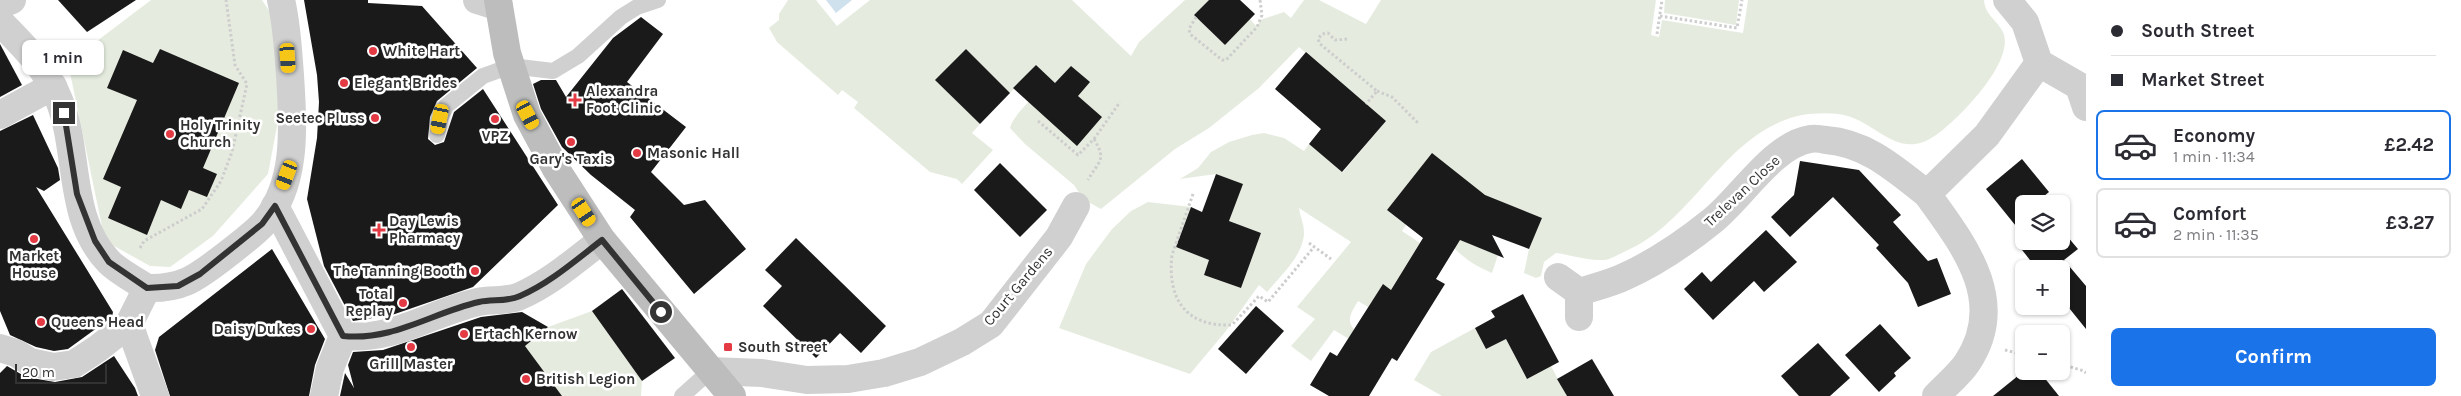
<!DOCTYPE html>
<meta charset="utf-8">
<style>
body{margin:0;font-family:Karla,sans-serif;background:#f2f2f3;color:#2b2b33;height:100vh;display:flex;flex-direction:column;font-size:19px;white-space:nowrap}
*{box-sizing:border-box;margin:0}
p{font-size:16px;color:#7c7c81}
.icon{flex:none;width:28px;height:28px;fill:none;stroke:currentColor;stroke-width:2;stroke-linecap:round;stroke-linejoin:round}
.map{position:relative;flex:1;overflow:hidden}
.drawer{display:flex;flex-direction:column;background:#fff;width:375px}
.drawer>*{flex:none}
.hud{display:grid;align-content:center;height:110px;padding:0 25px;background:#fff}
.fabs{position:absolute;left:2015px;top:195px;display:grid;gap:10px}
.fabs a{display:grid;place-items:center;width:55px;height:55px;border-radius:8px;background:#fff;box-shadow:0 1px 4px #0004;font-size:25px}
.scale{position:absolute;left:15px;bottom:12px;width:92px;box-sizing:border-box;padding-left:5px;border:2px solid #333;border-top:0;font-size:14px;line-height:18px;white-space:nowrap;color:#333;-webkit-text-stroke:4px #fff;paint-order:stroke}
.end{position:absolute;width:22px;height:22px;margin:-11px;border:6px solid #333;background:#fff;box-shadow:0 0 0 2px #fff}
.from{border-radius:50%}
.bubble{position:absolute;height:35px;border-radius:8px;background:#fff;box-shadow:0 1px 4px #0004;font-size:16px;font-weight:700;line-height:35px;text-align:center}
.car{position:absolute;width:15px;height:30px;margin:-15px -8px;border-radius:6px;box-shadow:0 0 4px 1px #0007;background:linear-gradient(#f5c518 24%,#345 0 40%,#f5c518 0 76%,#345 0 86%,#f5c518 0)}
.hud b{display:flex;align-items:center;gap:18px;height:48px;font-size:19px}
.hud b+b{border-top:1px solid #e1e1e2}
.hud i{width:12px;height:12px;background:#2b2b33}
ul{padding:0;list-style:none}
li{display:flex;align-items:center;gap:15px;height:70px;margin:0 10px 8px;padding:0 15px;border:2px solid #e1e1e2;border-radius:8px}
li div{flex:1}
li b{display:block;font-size:19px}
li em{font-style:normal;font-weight:700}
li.on{border-color:#1a73e8}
li>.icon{width:45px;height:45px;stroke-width:1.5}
.primary-button{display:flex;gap:10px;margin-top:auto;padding:10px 25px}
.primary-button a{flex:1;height:58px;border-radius:8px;background:#1a73e8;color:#fff;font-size:20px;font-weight:700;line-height:58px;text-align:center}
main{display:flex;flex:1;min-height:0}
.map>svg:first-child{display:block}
.green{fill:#e5ecdf}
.water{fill:#cfe1ed}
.building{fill:#1a1a1a}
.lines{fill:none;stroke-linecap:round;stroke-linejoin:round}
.path{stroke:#cdcdcd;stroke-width:3;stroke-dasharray:2.5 2.5;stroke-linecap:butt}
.lane{stroke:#d0d0d0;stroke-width:16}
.street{stroke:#d0d0d0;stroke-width:28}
.secondary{stroke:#bdbdbd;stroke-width:28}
.route{stroke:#333;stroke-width:6}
.poi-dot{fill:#e43a44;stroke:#fff;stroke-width:2}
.labels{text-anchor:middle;stroke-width:5;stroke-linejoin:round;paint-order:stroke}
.poi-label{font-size:15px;font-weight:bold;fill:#333;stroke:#fff;text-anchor:start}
.street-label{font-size:15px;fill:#333;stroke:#fff}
</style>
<main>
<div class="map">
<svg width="2086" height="396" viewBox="0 0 2086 396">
<rect width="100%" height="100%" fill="#fff"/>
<g class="green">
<path d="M151 0H262L272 15 283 94 268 174 213 236 170 267 150 266 105 241 68 63Z"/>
<path d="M788 0H816L837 26 870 0H1072L1131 56 1139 42 1185 0H1209L1194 15 1225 45 1250 19 1257 27 1260 20 1284 12 1291 18 1304 0H1319L1366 24 1381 0H1656L1651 35 1659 37 1662 20 1743 33 1748 0H1984C1985 15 1997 20 2003 32 2016 61 1958 120 1936 135 1901 160 1881 128 1851 117 1837 112 1816 113 1802 115 1725 131 1695 221 1626 251 1619 254 1611 259 1605 260 1589 261 1571 255 1556 253L1544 262 1541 276 1536 278 1524 273 1529 249 1542 218 1486 196 1467 243 1498 255 1492 273C1477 267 1465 259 1454 248L1429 158 1387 210 1406 225 1402 231 1420 243 1391 290 1383 285 1368 307 1358 301C1353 310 1345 320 1354 329L1349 339 1334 330 1311 361 1291 346 1315 319 1297 307 1351 242 1299 208C1300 216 1304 224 1304 232 1304 255 1281 275 1267 292L1259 285 1226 331 1190 374 1059 328 1086 264 1112 229 1131 211 1148 202 1191 207 1176 247 1209 260 1204 275 1241 288 1261 233 1229 221 1242 184 1216 174 1180 179 1198 168 1211 152 1229 142 1252 135 1264 133 1284 138 1304 151 1309 144 1343 172 1386 121 1299 47 1259 88 1209 128 1175 149 1101 209 1083 199 1074 185 1025 144 1010 128C1012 115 1040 92 1050 79L1036 65 1010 93 966 49 936 80 980 124 972 133 993 150 962 184 957 179 930 172 854 108 858 102 842 90 838 95 777 42 769 28 779 20V14Z"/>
<path d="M1665 0H1739L1736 25 1664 13Z"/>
<path d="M592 311 642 381 641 396H562L525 346 548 327Z"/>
<path d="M1475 328 1486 349 1506 339 1527 379 1551 366 1567 396H1442L1414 380 1431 352Z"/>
</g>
<path class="water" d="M826 0H852L836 13Z"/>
<g class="building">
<path d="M58 0H136L87 32Z"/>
<path d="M304 0H368V3L422 6 477 68 437 101 430 117 428 139 435 145 444 142 454 112 483 89 558 205 473 287 392 315 353 321 324 266 307 199 317 138 319 102 317 75Z"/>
<path d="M1209 0H1240L1255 14 1225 45 1194 15Z"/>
<path d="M641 17 663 34 627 82 686 127 651 172 684 205 705 200 746 249 694 294 630 217 635 210 591 175 562 147 541 109 533 84 541 80H556L566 97 613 38Z"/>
<path d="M0 44 22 85 0 97Z"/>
<path d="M160 49 239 83 203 168 217 174 207 197 189 190 181 209 161 200 147 235 108 218 121 187 103 179 137 100 107 88 123 50 153 63Z"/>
<path d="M966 49 1010 93 980 124 935 80Z"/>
<path d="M1306 52 1386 121 1342 172 1309 144 1321 129 1275 89Z"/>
<path d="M1036 65 1055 83 1071 66 1090 82 1078 96 1102 117 1077 146 1013 88Z"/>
<path d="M33 115 58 168 60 180 44 191 36 187 113 312 112 317 68 349 54 351 36 347 10 335 0 311V131Z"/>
<path d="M1432 153 1485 195 1542 218 1529 249 1492 235 1504 258 1460 240 1436 279 1445 284 1397 361 1392 358 1369 396H1329L1310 385 1330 352 1337 356 1383 284 1391 290 1423 238 1387 210Z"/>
<path d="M2022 159 2049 192 2038 201 2040 204H2024V236L1986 189Z"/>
<path d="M1800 161 1859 170 1901 215 1893 222 1928 261 1937 258 1951 294 1918 307 1908 283 1876 248 1879 245 1833 197 1790 237 1771 217 1794 195Z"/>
<path d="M1000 163 1047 210 1020 237 974 190Z"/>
<path d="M1216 174 1243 184 1229 221 1261 233 1241 288 1204 275 1209 260 1176 247 1191 207 1202 212Z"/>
<path d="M2061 229 2078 249 2064 260 2086 286V329L2061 298V269H2037L2019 246 2025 241H2061Z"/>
<path d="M1766 230 1797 262 1764 292 1754 281 1713 320 1684 289 1702 272 1711 282Z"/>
<path d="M796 238 886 326 861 353 840 333 816 358 763 306 782 286 765 270Z"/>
<path d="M272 249 325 339 315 365 309 396H170L155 350 159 337Z"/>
<path d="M622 289 675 358 642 381 592 311Z"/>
<path d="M1523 294 1559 362 1527 379 1506 339 1486 349 1475 328 1495 317 1491 311Z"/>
<path d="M1256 306 1284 331 1246 374 1218 349Z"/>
<path d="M522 312 548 327 525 346 562 396H340L345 373 354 388 348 365 353 352 383 350 481 317Z"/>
<path d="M1880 324 1911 358 1894 373 1896 376 1879 392 1845 355Z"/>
<path d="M1818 343 1850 378 1830 396H1799L1781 376Z"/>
<path d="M114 356 135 388 138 396H0V373L7 366 26 377 55 382 82 377Z"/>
<path d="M1592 359 1614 396H1567L1557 379Z"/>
<path d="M2024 371H2039L2059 396H1993Z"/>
</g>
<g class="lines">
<g class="path">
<path d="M1660 16 1737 28 1742 0"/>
<path d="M1196 17 1189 29 1190 34 1222 60H1226L1257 27 1262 15 1260 0"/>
<path d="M1657 34 1662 0"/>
<path d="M1347 39 1335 40 1328 33 1322 34 1318 39 1320 44 1377 91 1366 104"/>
<path d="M1377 91 1392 97 1419 124"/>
<path d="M1038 121 1078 155 1094 139C1107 161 1099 160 1088 180"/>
<path d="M1094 139 1120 102"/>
<path d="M1193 194 1172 255C1167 298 1185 327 1232 325L1259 296 1268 302 1314 247"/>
<path d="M1309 243 1331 259"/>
<path d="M140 248 144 241 202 209 221 181 232 152 247 84 235 65 226 0"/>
<path d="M2005 350 2024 355"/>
<path d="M2061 364 2084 371 2086 373"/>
</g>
<g class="lane">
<path d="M437 135 440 119 446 106 483 76 511 66 553 71 578 56 621 17 637 7 658 0"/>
<path d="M682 396 710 371"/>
</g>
<g class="street">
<path d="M477 0 499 7"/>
<path d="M2007 0 2025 22 2039 63 2079 86 2086 107"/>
<path d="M0 5 12 0"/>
<path d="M0 22C23 45 47 69 59 100 80 152 67 219 109 262 119 272 135 280 147 288"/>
<path d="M0 115 53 86"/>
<path d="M275 206 343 336"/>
<path d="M1558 277 1579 292C1595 287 1612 283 1626 276 1657 262 1686 242 1712 221 1741 198 1773 145 1810 139 1815 138 1821 139 1826 140 1867 143 1896 170 1927 194"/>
<path d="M147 288C184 289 197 277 225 256 237 246 252 236 263 224 298 184 293 125 290 75 288 50 287 25 281 0"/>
<path d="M1579 317V292"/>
<path d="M129 324 155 396"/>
<path d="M343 336C395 341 430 313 478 302 492 299 507 302 520 296 550 283 576 260 602 240"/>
<path d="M0 348 16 353 30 362 53 367 74 364 97 349 129 324 147 288"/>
<path d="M710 371 762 373 807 380 848 379 884 373 920 362 962 342 991 324 1059 237 1076 206"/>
<path d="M324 396 330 368 343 336"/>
<path d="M1936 396C1946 385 1959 375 1967 363 2009 301 1963 244 1927 194L1987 135 2039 63"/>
</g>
<path class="secondary" d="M498 0 507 53 527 115 556 169 602 240 732 396"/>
</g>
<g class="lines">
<path class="route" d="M64 113 77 194 95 241 109 262 147 288 178 286 200 274 262 224 275 206 343 336C394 341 431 313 479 302 492 299 507 302 520 296 550 283 576 260 602 240L661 312"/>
</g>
<g class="poi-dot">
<circle cx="373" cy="51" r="5"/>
<circle cx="344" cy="83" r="5"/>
<path d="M572.5 92.5h5v5h5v5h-5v5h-5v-5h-5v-5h5z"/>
<circle cx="375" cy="118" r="5"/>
<circle cx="495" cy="119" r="5"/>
<circle cx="170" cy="134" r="5"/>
<circle cx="571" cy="142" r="5"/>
<circle cx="637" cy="153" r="5"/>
<path d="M376.5 222.5h5v5h5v5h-5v5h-5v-5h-5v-5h5z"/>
<circle cx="34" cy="239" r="5"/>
<circle cx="475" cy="271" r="5"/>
<circle cx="403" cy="303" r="5"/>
<circle cx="41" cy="322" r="5"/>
<circle cx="311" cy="329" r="5"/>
<circle cx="464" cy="334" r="5"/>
<circle cx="411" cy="347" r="5"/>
<rect x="723" y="342" width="10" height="10" rx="2.5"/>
<circle cx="526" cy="379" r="5"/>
</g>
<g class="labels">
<g class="poi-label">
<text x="383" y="56">White Hart</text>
<text x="354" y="88">Elegant Brides</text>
<text x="586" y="96">Alexandra<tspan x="586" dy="17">Foot Clinic</tspan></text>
<text x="365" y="123" text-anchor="end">Seetec Pluss</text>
<text x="180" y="130">Holy Trinity<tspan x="180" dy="17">Church</tspan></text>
<text x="495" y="141" text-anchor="middle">VPZ</text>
<text x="647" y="158">Masonic Hall</text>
<text x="571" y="164" text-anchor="middle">Gary's Taxis</text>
<text x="389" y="226">Day Lewis<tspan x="389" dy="17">Pharmacy</tspan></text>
<text x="34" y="261" text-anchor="middle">Market<tspan x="34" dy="17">House</tspan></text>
<text x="465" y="276" text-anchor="end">The Tanning Booth</text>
<text x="393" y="299" text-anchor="end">Total<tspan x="393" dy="17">Replay</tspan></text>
<text x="51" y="327">Queens Head</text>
<text x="301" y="334" text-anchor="end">Daisy Dukes</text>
<text x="474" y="339">Ertach Kernow</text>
<text x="738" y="352">South Street</text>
<text x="411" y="369" text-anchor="middle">Grill Master</text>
<text x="536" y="384">British Legion</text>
</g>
<g class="street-label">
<text transform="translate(1742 191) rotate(-43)" y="5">Trelevan Close</text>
<text transform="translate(1018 286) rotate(-50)" y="5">Court Gardens</text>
</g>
</g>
</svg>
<div class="fabs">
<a><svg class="icon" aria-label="layers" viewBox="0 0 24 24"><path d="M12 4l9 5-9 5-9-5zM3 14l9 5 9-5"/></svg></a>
<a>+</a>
<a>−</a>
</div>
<div class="scale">20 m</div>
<i class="end from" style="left:661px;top:312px"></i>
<i class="end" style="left:64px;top:113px"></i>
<div class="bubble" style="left:22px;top:40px;width:82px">1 min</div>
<i class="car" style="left:288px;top:58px;rotate:176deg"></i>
<i class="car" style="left:528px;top:115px;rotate:152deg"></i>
<i class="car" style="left:440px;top:119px;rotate:191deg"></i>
<i class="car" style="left:287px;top:175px;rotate:201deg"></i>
<i class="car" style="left:584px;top:212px;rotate:147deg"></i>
</div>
<section class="drawer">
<div class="hud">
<b><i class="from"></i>South Street</b>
<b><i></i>Market Street</b>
</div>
<ul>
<li class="on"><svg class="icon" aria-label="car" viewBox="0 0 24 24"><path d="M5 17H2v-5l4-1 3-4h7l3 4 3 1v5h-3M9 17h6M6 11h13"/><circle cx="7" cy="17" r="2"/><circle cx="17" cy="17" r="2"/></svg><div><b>Economy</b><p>1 min · 11:34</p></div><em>£2.42</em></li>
<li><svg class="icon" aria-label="car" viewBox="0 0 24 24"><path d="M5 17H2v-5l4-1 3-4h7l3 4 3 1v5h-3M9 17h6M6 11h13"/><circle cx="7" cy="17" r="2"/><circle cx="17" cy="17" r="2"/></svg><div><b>Comfort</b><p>2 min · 11:35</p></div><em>£3.27</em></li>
</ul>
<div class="primary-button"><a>Confirm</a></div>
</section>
</main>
